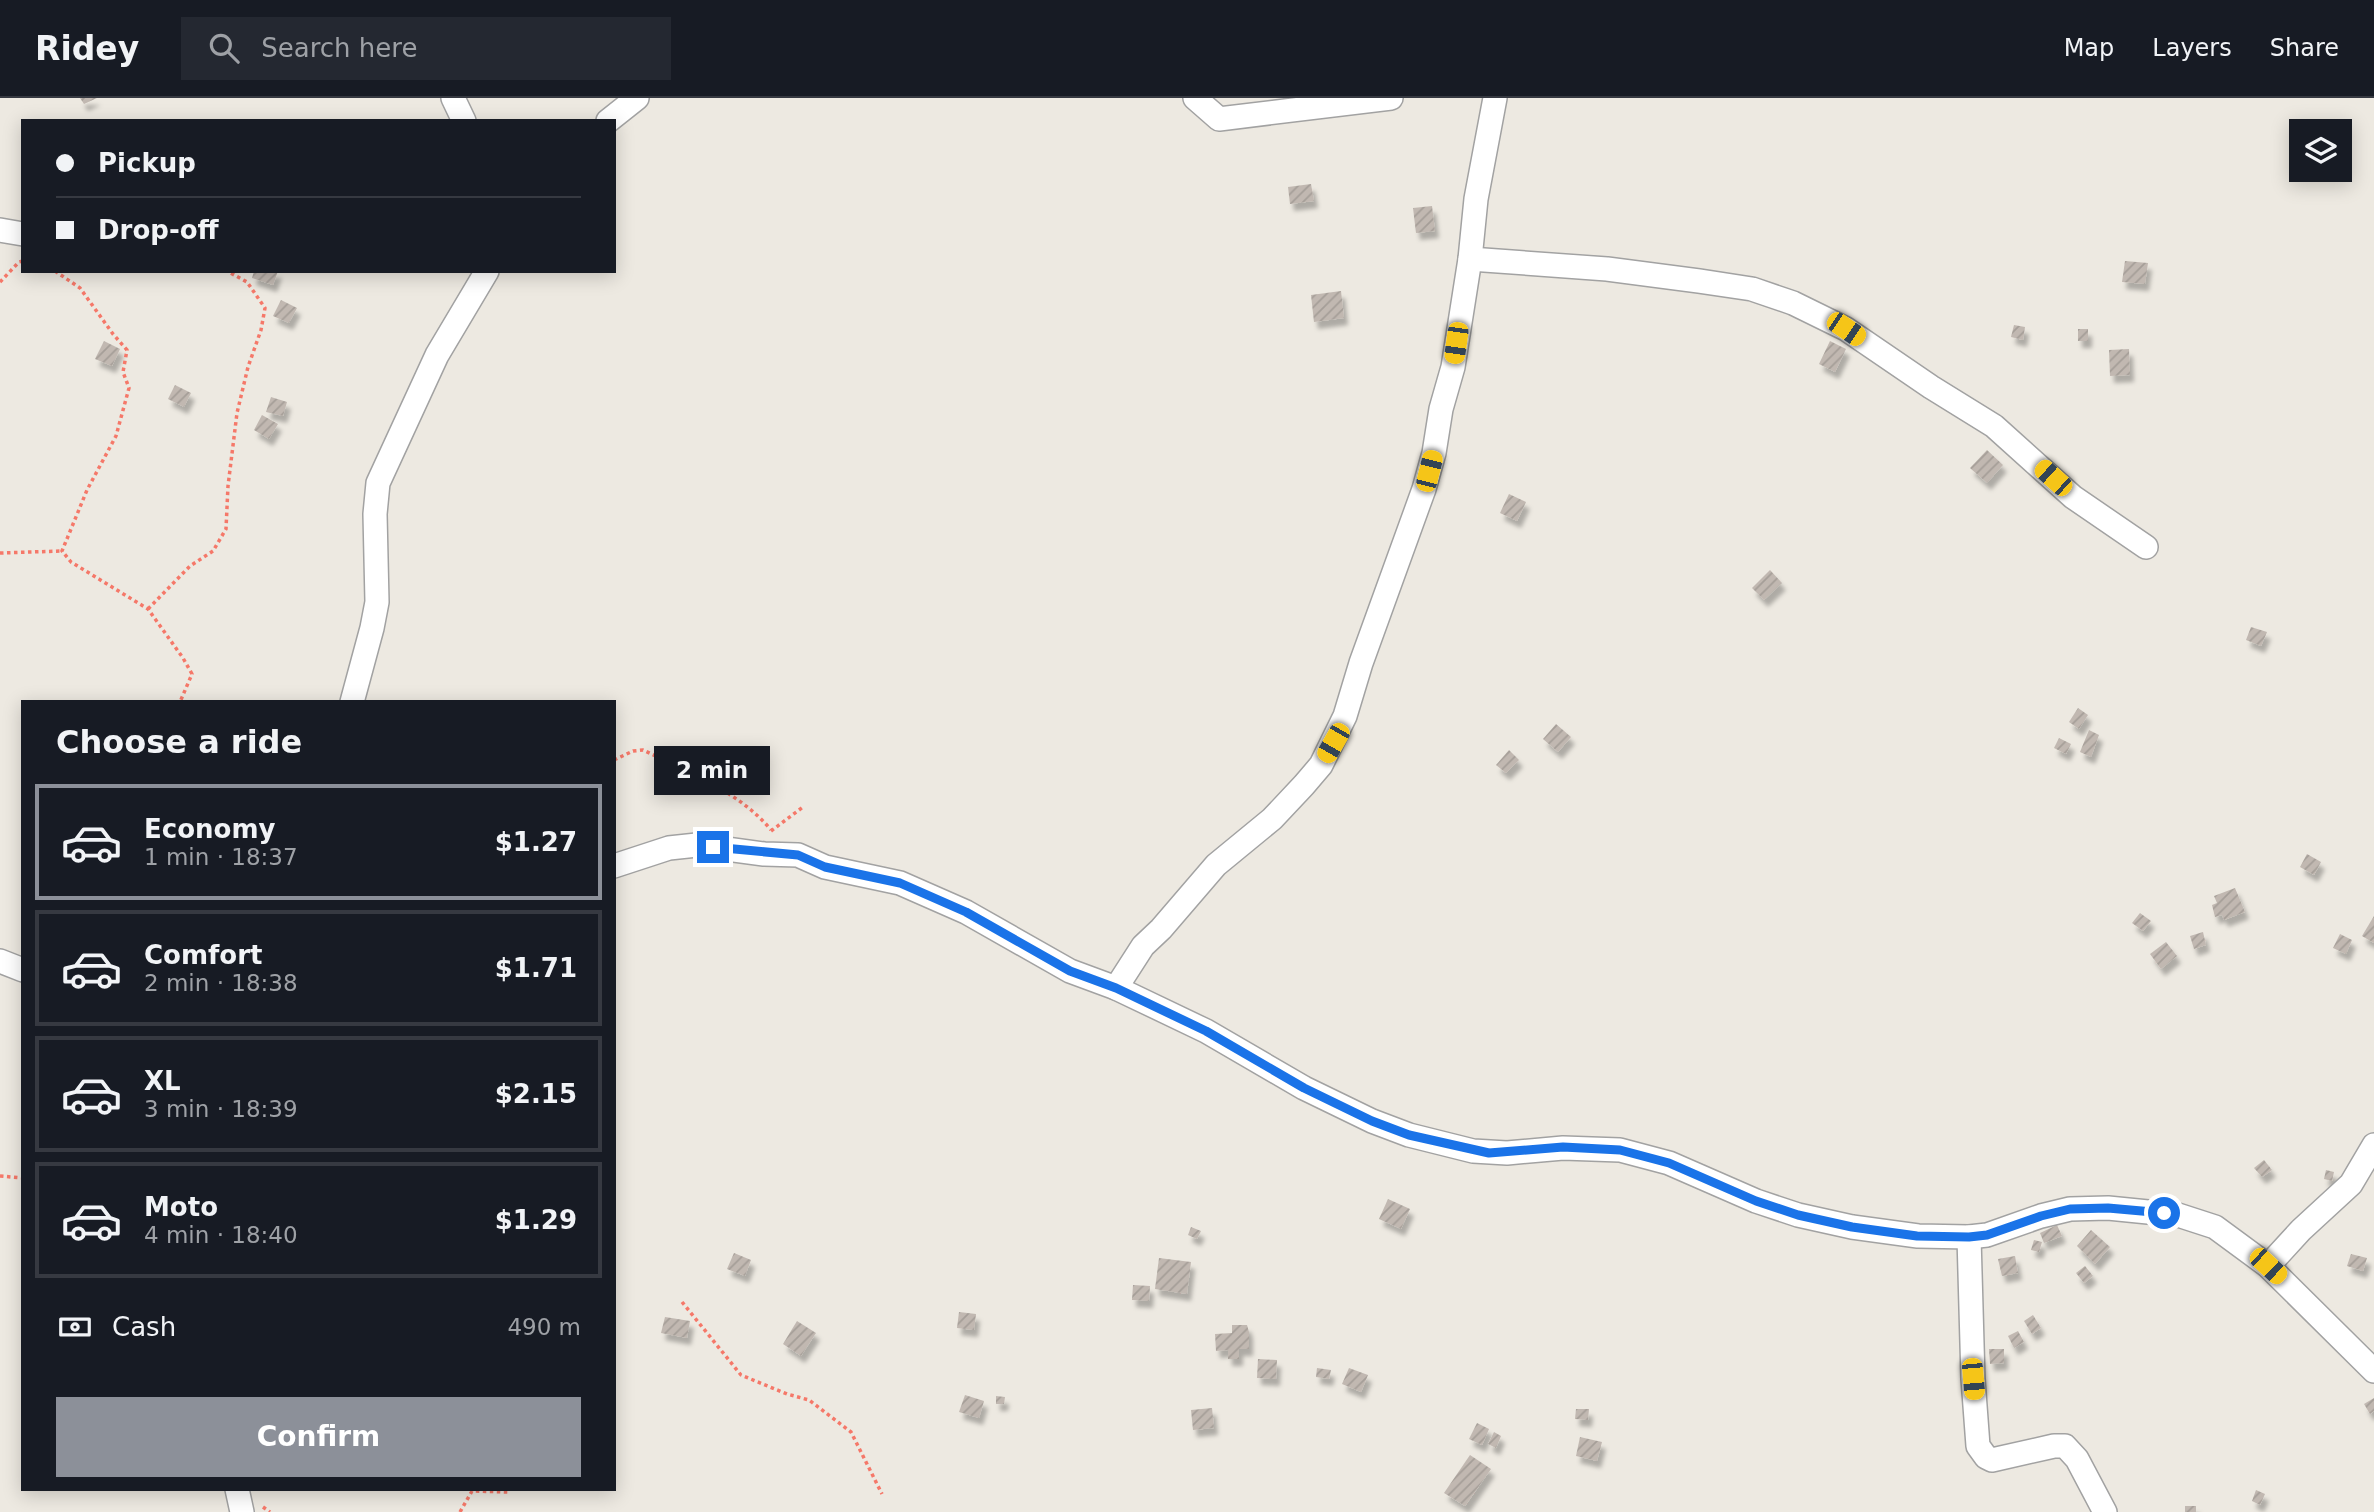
<!DOCTYPE html>
<meta charset="utf-8">
<style>
body{margin:0;font-family:"DejaVu Sans",sans-serif;background:#242831;color:#f1f3f6;height:100vh;display:flex;flex-direction:column;font-size:26px;white-space:nowrap}
*{box-sizing:border-box;margin:0}
p{font-size:23px;color:#9ea1a6}
.icon{flex:none;width:38px;height:38px;fill:none;stroke:currentColor;stroke-width:2;stroke-linecap:round;stroke-linejoin:round}
.map{position:relative;flex:1;overflow:hidden}
.details{position:absolute;left:21px;top:602px;width:595px;height:791px;display:flex;flex-direction:column;background:#171b24;border-radius:0px;box-shadow:0 4px 18px #0003}
.details>*{flex:none}
.guide{position:absolute;left:21px;top:21px;width:595px;height:154px;border-radius:0px;box-shadow:0 4px 18px #0003;display:grid;align-content:center;height:154px;padding:0 35px;background:#171b24}
.buttons{position:absolute;left:2289px;top:21px;display:grid;gap:14px}
.buttons a{display:grid;place-items:center;width:63px;height:63px;border-radius:0px;background:#171b24;box-shadow:0 4px 18px #0003;font-size:35px}
.end{position:absolute;width:32px;height:32px;margin:-16px;border:9px solid #1a73e8;background:#fff;box-shadow:0 0 0 4px #fff}
.from{border-radius:50%}
.bubble{position:absolute;height:49px;border-radius:0px;background:#171b24;box-shadow:0 4px 18px #0003;font-size:23px;font-weight:600;line-height:49px;text-align:center}
.car{position:absolute;width:21px;height:42px;margin:-21px -10px;border-radius:9px;box-shadow:0 0 5px 2px #0007;background:linear-gradient(#f5c518 24%,#345 0 40%,#f5c518 0 76%,#345 0 86%,#f5c518 0)}
.guide b{display:flex;align-items:center;gap:24px;height:66px;font-size:26px}
.guide b+b{border-top:2px solid #363941}
.guide i{width:18px;height:18px;background:#f1f3f6}
ul{padding:0;list-style:none}
li{display:flex;align-items:center;gap:21px;height:116px;margin:0 14px 10px;padding:0 21px;border:4px solid #363941;border-radius:0px}
li div{flex:1}
li b{display:block;font-size:26px}
li em{font-style:normal;font-weight:600}
li.current{border-color:#8c9099}
li>.icon{width:63px;height:63px;stroke-width:1.5}
h2{padding:0 35px;font-size:32px;line-height:84px}
.pay{display:flex;align-items:center;gap:18px;height:77px;padding:0 35px;font-size:26px}
.pay p{margin-inline-start:auto}
.button{display:flex;gap:14px;margin-top:auto;padding:14px 35px}
.button a{flex:1;height:80px;border-radius:0px;background:#8c9099;color:#fff;font-size:28px;font-weight:600;line-height:80px;text-align:center}
header{display:flex;align-items:center;gap:42px;box-sizing:border-box;height:98px;padding:0 35px;background:#171b24;border-bottom:2px solid #363941}
header strong{font-size:33px}
nav{display:flex;gap:38px;margin-inline-start:auto;font-size:24px}
.search{width:490px;height:63px;background:#242831;display:flex;align-items:center;gap:18px;box-sizing:border-box;padding:0 24px;border-radius:0px;color:#9ea1a6;font-size:26px}
.map>svg:first-child{display:block}
.building{fill:url(#building-hatch);filter:url(#shadow)}
.lines{fill:none;stroke-linecap:round;stroke-linejoin:round}
.street-casing{stroke:#a2a2a2;stroke-width:26}
.path{stroke:#f57869;stroke-width:3.5;stroke-dasharray:3.5 3.5;stroke-linecap:butt}
.street{stroke:#fff;stroke-width:23}
.route{stroke:#1a73e8;stroke-width:9}
</style>
<header>
<strong>Ridey</strong>
<div class="search"><svg class="icon" aria-label="search" viewBox="0 0 24 24"><circle cx="10" cy="10" r="6"/><path d="M15 15l6 6"/></svg>Search here</div>
<nav><a>Map</a><a>Layers</a><a>Share</a></nav>
</header>
<div class="map">
<svg width="2374" height="1414" viewBox="0 0 2374 1414">
<defs>
<pattern id="building-hatch" width="6" height="6" patternUnits="userSpaceOnUse" patternTransform="scale(1.75)"><rect width="6" height="6" fill="#c1b8b1"/><path d="M-1 1l2-2M0 6l6-6M5 7l2-2" fill="none" stroke="#a59e98"/></pattern>
<filter id="shadow"><feDropShadow dx="4" dy="7" stdDeviation="2" flood-color="#0004"/></filter>
</defs>
<rect width="100%" height="100%" fill="#ede9e1"/>
<g class="building">
<path d="M80 0H97L84 6Z"/>
<path d="M1311 86 1314 103 1290 106 1288 89Z"/>
<path d="M1432 108 1435 133 1416 135 1413 110Z"/>
<path d="M2125 163 2148 165 2145 186 2122 184Z"/>
<path d="M254 173H278L273 187 252 180Z"/>
<path d="M1341 193 1344 220 1314 224 1311 197Z"/>
<path d="M281 202 297 210 289 225 273 218Z"/>
<path d="M2014 227 2025 229 2023 242 2011 239Z"/>
<rect x="2078" y="231" width="10" height="12"/>
<path d="M104 243 120 251 112 268 95 261Z"/>
<path d="M1830 243 1846 251 1835 274 1819 266Z"/>
<path d="M2129 251 2130 277 2110 278 2109 252Z"/>
<path d="M175 287 191 295 184 309 168 301Z"/>
<path d="M271 299 287 304 283 318 266 314Z"/>
<path d="M262 317 278 326 269 341 254 332Z"/>
<path d="M1987 352 2003 367 1987 385 1970 370Z"/>
<path d="M1509 396 1526 404 1517 423 1500 415Z"/>
<path d="M1770 472 1782 485 1764 502 1752 490Z"/>
<path d="M2251 529 2267 534 2261 548 2246 542Z"/>
<path d="M2078 610 2088 617 2079 631 2069 624Z"/>
<path d="M1556 626 1571 639 1558 654 1543 641Z"/>
<path d="M2089 632 2099 637 2091 659 2080 654Z"/>
<path d="M2059 640 2071 646 2066 656 2054 650Z"/>
<path d="M1509 652 1519 662 1506 675 1496 667Z"/>
<path d="M2307 756 2321 764 2314 777 2300 769Z"/>
<path d="M2235 790 2245 814 2224 822 2222 817 2215 819 2212 807 2217 805 2214 798Z"/>
<path d="M2140 815 2151 823 2143 833 2132 825Z"/>
<path d="M2374 818V845L2362 838Z"/>
<path d="M2203 834 2206 847 2194 851 2190 838Z"/>
<path d="M2340 836 2352 842 2346 856 2333 850Z"/>
<path d="M2166 844 2177 858 2161 871 2150 856Z"/>
<path d="M2264 1062 2272 1072 2262 1079 2254 1070Z"/>
<path d="M2326 1072 2334 1074 2332 1083 2324 1081Z"/>
<path d="M1388 1101 1410 1111 1401 1131 1379 1121Z"/>
<path d="M2057 1127 2062 1138 2044 1145 2040 1135Z"/>
<path d="M1191 1129 1201 1133 1197 1141 1188 1137Z"/>
<path d="M2091 1132 2110 1149 2095 1166 2077 1148Z"/>
<path d="M2034 1142 2042 1144 2039 1154 2031 1152Z"/>
<path d="M734 1155 751 1162 745 1178 727 1171Z"/>
<path d="M2351 1156 2367 1160 2363 1173 2347 1168Z"/>
<path d="M2015 1158 2018 1175 2002 1178 1998 1161Z"/>
<path d="M1159 1160 1191 1164 1187 1196 1155 1191Z"/>
<path d="M2085 1168 2093 1178 2084 1185 2076 1175Z"/>
<path d="M1133 1187 1150 1188 1149 1203 1132 1202Z"/>
<path d="M959 1214 976 1216 974 1232 957 1230Z"/>
<path d="M2033 1217 2041 1230 2032 1236 2024 1223Z"/>
<path d="M665 1219 690 1223 687 1240 661 1235Z"/>
<path d="M797 1223 816 1235 801 1258 783 1246Z"/>
<path d="M1232 1227H1247L1249 1234V1251H1239V1261H1228V1252L1216 1253 1215 1236 1232 1235Z"/>
<path d="M2018 1233 2024 1244 2014 1250 2008 1238Z"/>
<path d="M1989 1251H2004V1265L1990 1266Z"/>
<path d="M1258 1261 1277 1262 1276 1281 1257 1280Z"/>
<path d="M1317 1270 1331 1272 1329 1281 1316 1279Z"/>
<path d="M1349 1270 1368 1277 1361 1294 1342 1286Z"/>
<path d="M965 1297 984 1303 979 1320 959 1314Z"/>
<path d="M996 1298 1005 1299 1004 1306H996Z"/>
<path d="M2374 1300V1313L2370 1316 2364 1306Z"/>
<path d="M1212 1310 1214 1330 1193 1332 1191 1312Z"/>
<path d="M1576 1311H1589L1588 1322 1575 1321Z"/>
<path d="M1477 1325 1489 1331 1482 1347 1469 1341Z"/>
<path d="M1494 1334 1501 1338 1496 1350 1488 1346Z"/>
<path d="M1580 1339 1602 1344 1597 1363 1576 1358Z"/>
<path d="M1470 1357 1491 1371 1465 1408 1444 1395Z"/>
<path d="M2256 1392 2265 1396 2260 1407 2252 1403Z"/>
<rect x="2185" y="1408" width="11" height="6"/>
</g>
<g class="lines">
<g class="street-casing">
<g id="street">
<path d="M453 0 464 23"/>
<path d="M1195 0 1219 21 1391 0"/>
<path d="M608 23 637 0"/>
<path d="M0 132 23 136"/>
<path d="M1470 161 1607 171 1699 183 1752 191 1793 205 1846 231 1931 289 1994 328 2073 399 2146 449"/>
<path d="M352 604 372 530 377 504 375 416 378 385 437 257 487 173"/>
<path d="M614 768 669 750 697 747 764 756 798 757 825 769 900 785 966 814 1070 873 1116 890 1206 933 1304 990 1372 1023 1409 1037 1473 1053 1507 1055 1563 1050 1620 1052 1669 1065 1756 1103 1798 1117 1852 1129 1918 1138 1969 1139 1987 1137 2041 1118 2070 1111 2108 1110 2178 1117 2215 1129 2268 1168 2374 1273"/>
<path d="M0 863 23 872"/>
<path d="M1116 890 1143 848 1161 831 1216 767 1272 721 1304 687 1321 667 1345 618 1361 565 1424 391 1434 355 1441 311 1453 269 1470 161 1476 101 1495 0"/>
<path d="M1969 1139 1973 1281 1978 1348 1986 1359 1992 1362 2054 1348H2065L2077 1361 2105 1414"/>
<path d="M2268 1168 2301 1132 2351 1086 2374 1047"/>
<path d="M237 1391 242 1414"/>
</g>
</g>
<g class="path">
<path d="M55 173 80 190 113 236 127 252 123 274 129 290 116 338 87 392 62 453 71 464 148 511 183 560 192 576 180 604"/>
<path d="M0 184 19 164 23 163"/>
<path d="M0 455 62 453"/>
<path d="M148 511 190 468 213 453 226 431 228 388 237 315 248 269 261 232 265 210 247 184 227 173"/>
<path d="M614 662 633 653 643 652C686 673 740 694 771 732"/>
<path d="M771 733 803 709"/>
<path d="M0 1078 23 1080"/>
<path d="M682 1204 741 1277 787 1296 809 1302 851 1334 882 1396"/>
<path d="M263 1409 270 1414"/>
<path d="M460 1414 472 1393 508 1394"/>
</g>
<use href="#street" class="street"/>
</g>
<g class="lines">
<path class="route" d="M713 749 798 757 825 769 900 785 966 814 1070 873 1116 890 1206 933 1304 990 1372 1023 1409 1037 1489 1055 1563 1049 1620 1052 1669 1065 1756 1103 1798 1117 1852 1129 1917 1138 1969 1139 1987 1137 2041 1118 2070 1111 2108 1110 2164 1115"/>
</g>
</svg>
<div class="buttons">
<a><svg class="icon" aria-label="layers" viewBox="0 0 24 24"><path d="M12 4l9 5-9 5-9-5zM3 14l9 5 9-5"/></svg></a>
</div>
<i class="end from" style="left:2164px;top:1115px"></i>
<i class="end" style="left:713px;top:749px"></i>
<div class="bubble" style="left:654px;top:648px;width:116px">2 min</div>
<i class="car" style="left:1846px;top:231px;rotate:124deg"></i>
<i class="car" style="left:1456px;top:245px;rotate:188deg"></i>
<i class="car" style="left:1429px;top:373px;rotate:14deg"></i>
<i class="car" style="left:2053px;top:380px;rotate:312deg"></i>
<i class="car" style="left:1333px;top:645px;rotate:210deg"></i>
<i class="car" style="left:2268px;top:1168px;rotate:133deg"></i>
<i class="car" style="left:1973px;top:1281px;rotate:175deg"></i>
<div class="guide">
<b><i class="from"></i>Pickup</b>
<b><i></i>Drop-off</b>
</div>
<section class="details">
<h2>Choose a ride</h2>
<ul>
<li class="current"><svg class="icon" aria-label="car" viewBox="0 0 24 24"><path d="M5 17H2v-5l4-1 3-4h7l3 4 3 1v5h-3M9 17h6M6 11h13"/><circle cx="7" cy="17" r="2"/><circle cx="17" cy="17" r="2"/></svg><div><b>Economy</b><p>1 min · 18:37</p></div><em>$1.27</em></li>
<li><svg class="icon" aria-label="car" viewBox="0 0 24 24"><path d="M5 17H2v-5l4-1 3-4h7l3 4 3 1v5h-3M9 17h6M6 11h13"/><circle cx="7" cy="17" r="2"/><circle cx="17" cy="17" r="2"/></svg><div><b>Comfort</b><p>2 min · 18:38</p></div><em>$1.71</em></li>
<li><svg class="icon" aria-label="car" viewBox="0 0 24 24"><path d="M5 17H2v-5l4-1 3-4h7l3 4 3 1v5h-3M9 17h6M6 11h13"/><circle cx="7" cy="17" r="2"/><circle cx="17" cy="17" r="2"/></svg><div><b>XL</b><p>3 min · 18:39</p></div><em>$2.15</em></li>
<li><svg class="icon" aria-label="car" viewBox="0 0 24 24"><path d="M5 17H2v-5l4-1 3-4h7l3 4 3 1v5h-3M9 17h6M6 11h13"/><circle cx="7" cy="17" r="2"/><circle cx="17" cy="17" r="2"/></svg><div><b>Moto</b><p>4 min · 18:40</p></div><em>$1.29</em></li>
</ul>
<div class="pay"><svg class="icon" aria-label="cash" viewBox="0 0 24 24"><path d="M3 7h18v10H3z"/><circle cx="12" cy="12" r="2"/></svg>Cash<p>490 m</p></div>
<div class="button"><a>Confirm</a></div>
</section>
</div>
